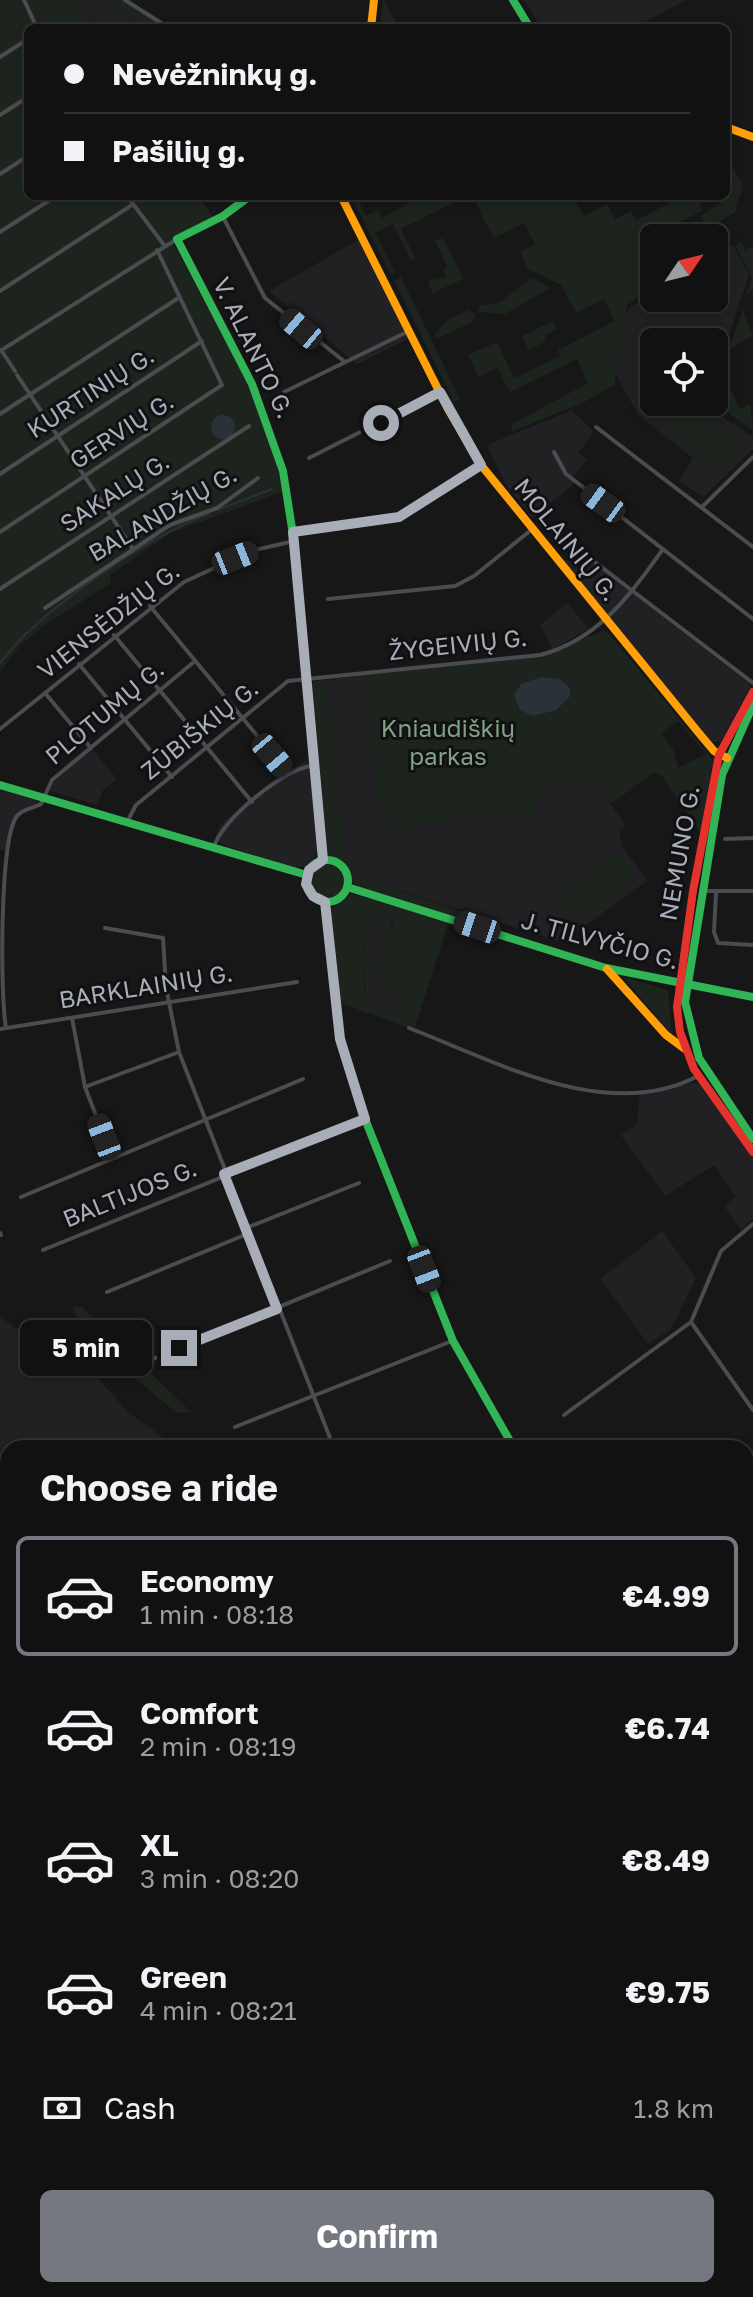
<!DOCTYPE html>
<meta charset="utf-8">
<style>
body{margin:0;font-family:"Golos Text",sans-serif;background:#1a1a1a;color:#f1f3f6;height:100vh;display:flex;flex-direction:column;font-size:30px;white-space:nowrap}
*{box-sizing:border-box;margin:0}
p{font-size:26px;color:#9c9d9f}
.icon{flex:none;width:44px;height:44px;fill:none;stroke:currentColor;stroke-width:2;stroke-linecap:round;stroke-linejoin:round}
.map{position:relative;flex:1;overflow:hidden}
.panel{position:absolute;left:0px;top:1440px;width:754px;height:858px;display:flex;flex-direction:column;background:#111;border-radius:24px 24px 0 0;box-shadow:0 4px 12px #0003,0 0 0 2px #303131}
.panel>*{flex:none}
.hud{position:absolute;left:24px;top:24px;width:706px;height:176px;border-radius:12px;box-shadow:0 4px 12px #0003,0 0 0 2px #303131;display:grid;align-content:center;height:176px;padding:0 40px;background:#111}
.needle{width:52px;rotate:55deg}
.controls{position:absolute;left:640px;top:224px;display:grid;gap:16px}
.controls a{display:grid;place-items:center;width:88px;height:88px;border-radius:12px;background:#111;box-shadow:0 4px 12px #0003,0 0 0 2px #303131;font-size:40px}
.end{position:absolute;width:36px;height:36px;margin:-18px;border:10px solid #a8adb8;background:#111;box-shadow:0 0 0 4px #111}
.from{border-radius:50%}
.bubble{position:absolute;height:56px;border-radius:12px;background:#111;box-shadow:0 4px 12px #0003,0 0 0 2px #303131;font-size:26px;font-weight:700;line-height:56px;text-align:center}
.car{position:absolute;width:24px;height:48px;margin:-24px -12px;border-radius:10px;box-shadow:0 0 6px 2px #0007;background:linear-gradient(#222 24%,#8ab4d8 0 40%,#222 0 76%,#8ab4d8 0 86%,#222 0)}
.hud b{display:flex;align-items:center;gap:28px;height:76px;font-size:30px}
.hud b+b{border-top:2px solid #303131}
.hud i{width:20px;height:20px;background:#f1f3f6}
ul{padding:0;list-style:none}
li{display:flex;align-items:center;gap:24px;height:120px;margin:0 16px 12px;padding:0 24px;border:4px solid transparent;border-radius:12px}
li div{flex:1}
li b{display:block;font-size:30px}
li em{font-style:normal;font-weight:700}
li.selected{border-color:#757880}
li>.icon{width:72px;height:72px;stroke-width:1.5}
h2{padding:0 40px;font-size:36px;line-height:96px}
.pay{display:flex;align-items:center;gap:20px;height:88px;padding:0 40px;font-size:30px}
.pay p{margin-inline-start:auto}
.button{display:flex;gap:16px;margin-top:auto;padding:16px 40px}
.button a{flex:1;height:92px;border-radius:12px;background:#757880;color:#fff;font-size:32px;font-weight:700;line-height:92px;text-align:center}
.map>svg:first-child{display:block}
.built{fill:#212123}
.green{fill:#1d241e;fill-rule:evenodd}
.water{fill:#2a3239}
.lines{fill:none;stroke-linecap:round;stroke-linejoin:round}
.stream{stroke:#2a3239;stroke-width:2}
.street{stroke:#4b4c50;stroke-width:4}
.fast{stroke:#30b455;stroke-width:8}
.slow{stroke:#ff9f0a;stroke-width:8}
.jam{stroke:#e5322d;stroke-width:8}
.route{stroke:#a8adb8;stroke-width:10}
.labels{text-anchor:middle;stroke-width:6;stroke-linejoin:round;paint-order:stroke}
.street-label{font-size:24px;fill:#a8adb8;stroke:#111113}
.park-label{font-size:24px;fill:#7fa381;stroke:#111113}
</style>
<div class="map">
<svg width="753" height="2297" viewBox="0 0 753 2297">
<rect width="100%" height="100%" fill="#171717"/>
<g class="built">
<path d="M81 0H110L144 28H96Z"/>
<path d="M524 0H686L633 28H542Z"/>
<path d="M362 238 412 337 357 364 269 291Z"/>
<path d="M733 245 749 274 724 350 714 355V342H654V402H709L718 414 753 437V449L703 497 679 480 693 458 638 415 607 358 629 308 654 293V298H714V255Z"/>
<path d="M572 410 594 432 579 452 587 460 573 477 577 481 532 518 505 483 487 445Z"/>
<path d="M576 550 751 685 721 741 711 742 563 563Z"/>
<path d="M568 603 588 629 553 649 540 625Z"/>
<path d="M363 675 378 807 395 829 496 812 532 824 540 789 592 777 626 826 619 831 623 847 647 881 562 942 356 877 346 860 327 680Z"/>
<path d="M91 748 117 779 102 791 98 805 46 790Z"/>
<path d="M309 760 317 852 309 866 295 868 223 845 215 837 220 825 283 772Z"/>
<path d="M0 790 42 802 18 815 7 851 0 850Z"/>
<path d="M381 916 393 918 390 923 393 927 380 962 364 964 363 935 369 925Z"/>
<path d="M375 967 407 1006 402 1017 373 1007 367 1000 363 968Z"/>
<path d="M693 1083 700 1085 753 1157V1220L741 1229 724 1206 736 1196 714 1165 665 1196 621 1135 637 1124 640 1093Z"/>
<path d="M662 1231 696 1278 671 1329 648 1344 600 1279Z"/>
<path d="M0 1317 43 1347 68 1356 93 1373 129 1413 178 1448H8V1489L0 1499Z"/>
<path d="M752 1564 753 1565V1675L746 1670V1566Z"/>
<path d="M746 1683 753 1689V2218L746 2213Z"/>
<path d="M684 2290H715L729 2297H682Z"/>
</g>
<g class="green">
<path d="M0 0H81L96 28H28V196H198L215 220 172 241 250 387 281 473 282 492 171 533 110 575 111 583 42 627 21 645 0 672Z"/>
<path d="M110 0H125L169 28H144Z"/>
<path d="M383 0H384L399 28H380Z"/>
<path d="M726 157 743 185 735 212 709 228 701 216 722 201 719 196H726Z"/>
<path d="M351 196H356L366 216 378 210 382 218 423 196H467L401 229 415 258 411 260 393 224 375 233 395 273 391 275Z"/>
<path d="M472 196H571L584 216 607 204 615 219 631 211 636 221 682 196H696L703 210 639 244 654 274V286L627 305 614 385 586 401 512 432V424L588 383 577 359 510 392 497 368 479 377 468 355 497 342 514 378 560 356 558 350 615 321 604 299 576 313 561 285 528 269 520 252 535 244 524 223 494 238Z"/>
<path d="M443 238 463 279 433 293 427 281 447 277 443 269 447 266 435 241Z"/>
<path d="M741 242 745 250 753 246V291L746 295 752 277 735 245Z"/>
<path d="M401 277 460 399 454 402 394 281Z"/>
<path d="M533 278 550 288 505 314 478 312 480 306 500 302Z"/>
<path d="M654 301 671 335 652 344 643 326Z"/>
<path d="M468 310 475 315 473 322 436 339 435 333 449 319Z"/>
<path d="M743 310 753 336 729 349Z"/>
<path d="M553 321 557 329 546 335 544 342 529 350 522 336Z"/>
<path d="M724 358 730 371 723 375 740 409 750 404 753 430C719 407 714 403 714 363Z"/>
<path d="M674 402 690 403 736 439 741 452C731 494 663 434 664 413Z"/>
<path d="M603 631H607L713 760 701 833 662 776 654 772 611 804 592 777 540 789 532 825 496 812 395 830 378 807 363 675 541 656ZM678 721 706 754 678 768 673 749 661 733Z"/>
<path d="M327 680 346 860 356 877 501 924 498 931 359 887 352 882 344 865 327 855 309 687 315 681Z"/>
<path d="M617 853C668 880 586 920 570 916L561 905 559 894Z"/>
<circle cx="327" cy="881" r="18"/>
<path d="M352 894 449 921 414 1030 333 1000 327 939 330 909ZM381 916 392 919 393 928 379 937 380 962 365 964C361 942 362 930 381 916ZM363 968H375C377 988 388 998 407 1006L402 1017C368 1005 365 1005 363 968Z"/>
<path d="M623 977 668 990 672 1035Z"/>
<path d="M73 1307H82L191 1412 177 1413 121 1367 77 1317Z"/>
<path d="M116 2290H345L357 2297H117Z"/>
<path d="M577 2290H684L682 2297H572Z"/>
</g>
<g class="water">
<circle cx="223" cy="427" r="12"/>
<path d="M541 677 559 679 570 688V696L556 710 533 716 520 710 514 695 521 684Z"/>
</g>
<g class="lines">
<g class="stream">
<path d="M217 510 272 489"/>
<path d="M0 663C38 612 148 536 208 514"/>
<path d="M123 2290 124 2297"/>
</g>
<g class="street">
<path d="M24 0 37 28"/>
<path d="M125 0 169 28"/>
<path d="M0 57 28 39"/>
<path d="M0 115 28 97"/>
<path d="M0 174 28 156"/>
<path d="M127 196 164 245"/>
<path d="M223 217 265 298 345 362"/>
<path d="M0 232 56 196"/>
<path d="M0 291 132 205"/>
<path d="M1 350 15 371"/>
<path d="M0 351 177 239"/>
<path d="M17 375 133 549"/>
<path d="M284 392 409 331"/>
<path d="M0 414 180 297"/>
<path d="M596 427 753 547"/>
<path d="M554 452 566 474 753 619"/>
<path d="M309 458 439 392"/>
<path d="M0 474 202 341"/>
<path d="M702 507 753 457"/>
<path d="M0 532 222 385 157 250"/>
<path d="M293 532 399 517 481 465"/>
<path d="M566 540 753 683"/>
<path d="M0 589 249 426"/>
<path d="M328 599 455 586 474 576 531 530"/>
<path d="M150 606 288 773"/>
<path d="M45 608 170 525 217 508 258 478"/>
<path d="M114 635 252 802"/>
<path d="M79 664 172 777"/>
<path d="M45 693 91 748"/>
<path d="M0 729 184 582 251 551 294 541"/>
<path d="M127 822 136 805 288 681 540 655C598 640 630 595 663 549"/>
<path d="M725 839 753 838"/>
<path d="M214 847C221 820 285 768 312 766"/>
<path d="M704 891H753"/>
<path d="M716 893 714 932 718 943 753 945"/>
<path d="M105 928 163 938 166 987 179 1052 334 1448"/>
<path d="M72 1018 85 1087 112 1157"/>
<path d="M6 1028C0 992 0 849 15 819 20 809 32 809 41 804L52 780 195 661"/>
<path d="M409 1028C495 1061 607 1124 698 1076"/>
<path d="M0 1029 297 982"/>
<path d="M85 1087 179 1052"/>
<path d="M21 1197 303 1079"/>
<path d="M753 1224 721 1251 691 1322 753 1410"/>
<path d="M246 1228 359 1183"/>
<path d="M0 1233 1 1235"/>
<path d="M43 1250 365 1119"/>
<path d="M107 1292 247 1234"/>
<path d="M136 1366 390 1261"/>
<path d="M564 1415 691 1322"/>
<path d="M235 1427 452 1341"/>
<path d="M746 1500 753 1494"/>
<path d="M746 1528 753 1533"/>
<path d="M0 1687 8 1678"/>
<path d="M0 1761 8 1767"/>
<path d="M0 1879 8 1869"/>
<path d="M0 2011 8 2002"/>
<path d="M0 2059 8 2065"/>
<path d="M0 2160 8 2147"/>
<path d="M746 2229H753"/>
<path d="M345 2290 357 2297"/>
<path d="M682 2297 684 2290"/>
</g>
<g class="fast">
<path d="M513 0 530 28"/>
<path d="M250 196 223 216 177 239 252 384 283 471 294 541 323 860"/>
<path d="M753 705 722 775 685 1002 699 1058 753 1139"/>
<path d="M0 785 307 875"/>
<circle cx="327" cy="881" r="21"/>
<path d="M347 887 606 968 753 997"/>
<path d="M325 902 340 1039 365 1119 453 1341 514 1448"/>
</g>
<g class="slow">
<path d="M371 28 374 0"/>
<path d="M726 127 753 137"/>
<path d="M341 196 448 409 481 465 698 732 714 751 727 758"/>
<path d="M607 969 666 1035 685 1049"/>
<path d="M746 1676 753 1682"/>
</g>
<path class="jam" d="M753 692 719 755 693 891 677 1007 680 1032 694 1069 753 1152"/>
</g>
<g class="lines">
<path class="route" d="M179 1348 277 1309 224 1174 365 1119 340 1039 325 902 313 896 306 884 309 870 323 860 293 532 399 517 481 465 440 392 381 423"/>
</g>
<g class="labels">
<g class="street-label">
<text transform="translate(253 348) rotate(64)" y="8">V. ALANTO G.</text>
<text transform="translate(91 393) rotate(-33)" y="8">KURTINIŲ G.</text>
<text transform="translate(122 431) rotate(-33)" y="8">GERVIŲ G.</text>
<text transform="translate(115 493) rotate(-33)" y="8">SAKALŲ G.</text>
<text transform="translate(163 514) rotate(-30)" y="8">BALANDŽIŲ G.</text>
<text transform="translate(566 540) rotate(51)" y="8">MOLAINIŲ G.</text>
<text transform="translate(109 621) rotate(-38)" y="8">VIENSĖDŽIŲ G.</text>
<text transform="translate(458 645) rotate(-6)" y="8">ŽYGEIVIŲ G.</text>
<text transform="translate(105 713) rotate(-40)" y="8">PLOTUMŲ G.</text>
<text transform="translate(200 730) rotate(-39)" y="8">ZŪBIŠKIŲ G.</text>
<text transform="translate(680 853) rotate(-80)" y="8">NEMUNO G.</text>
<text transform="translate(600 941) rotate(15)" y="8">J. TILVYČIO G.</text>
<text transform="translate(146 987) rotate(-9)" y="8">BARKLAINIŲ G.</text>
<text transform="translate(130 1194) rotate(-22)" y="8">BALTIJOS G.</text>
</g>
<g class="park-label">
<text x="448" y="737">Kniaudiškių<tspan x="448" dy="28">parkas</tspan></text>
</g>
</g>
</svg>
<div class="controls">
<a><svg class="needle" viewBox="-14 -14 28 28"><path d="M0-13l5 13h-10z" fill="#e53935"/><path d="M0 13l5-13h-10z" fill="#9c9d9f"/></svg></a>
<a><svg class="icon" aria-label="locate" viewBox="0 0 24 24"><circle cx="12" cy="12" r="6"/><path d="M12 2v4M12 18v4M2 12h4M18 12h4"/></svg></a>
</div>
<i class="end from" style="left:381px;top:423px"></i>
<i class="end" style="left:179px;top:1348px"></i>
<div class="bubble" style="left:20px;top:1320px;width:132px">5 min</div>
<i class="car" style="left:301px;top:329px;rotate:310deg"></i>
<i class="car" style="left:603px;top:503px;rotate:306deg"></i>
<i class="car" style="left:235px;top:558px;rotate:68deg"></i>
<i class="car" style="left:272px;top:755px;rotate:140deg"></i>
<i class="car" style="left:477px;top:927px;rotate:288deg"></i>
<i class="car" style="left:104px;top:1137px;rotate:339deg"></i>
<i class="car" style="left:424px;top:1269px;rotate:159deg"></i>
<div class="hud">
<b><i class="from"></i>Nevėžninkų g.</b>
<b><i></i>Pašilių g.</b>
</div>
<section class="panel">
<h2>Choose a ride</h2>
<ul>
<li class="selected"><svg class="icon" aria-label="car" viewBox="0 0 24 24"><path d="M5 17H2v-5l4-1 3-4h7l3 4 3 1v5h-3M9 17h6M6 11h13"/><circle cx="7" cy="17" r="2"/><circle cx="17" cy="17" r="2"/></svg><div><b>Economy</b><p>1 min · 08:18</p></div><em>€4.99</em></li>
<li><svg class="icon" aria-label="car" viewBox="0 0 24 24"><path d="M5 17H2v-5l4-1 3-4h7l3 4 3 1v5h-3M9 17h6M6 11h13"/><circle cx="7" cy="17" r="2"/><circle cx="17" cy="17" r="2"/></svg><div><b>Comfort</b><p>2 min · 08:19</p></div><em>€6.74</em></li>
<li><svg class="icon" aria-label="car" viewBox="0 0 24 24"><path d="M5 17H2v-5l4-1 3-4h7l3 4 3 1v5h-3M9 17h6M6 11h13"/><circle cx="7" cy="17" r="2"/><circle cx="17" cy="17" r="2"/></svg><div><b>XL</b><p>3 min · 08:20</p></div><em>€8.49</em></li>
<li><svg class="icon" aria-label="car" viewBox="0 0 24 24"><path d="M5 17H2v-5l4-1 3-4h7l3 4 3 1v5h-3M9 17h6M6 11h13"/><circle cx="7" cy="17" r="2"/><circle cx="17" cy="17" r="2"/></svg><div><b>Green</b><p>4 min · 08:21</p></div><em>€9.75</em></li>
</ul>
<div class="pay"><svg class="icon" aria-label="cash" viewBox="0 0 24 24"><path d="M3 7h18v10H3z"/><circle cx="12" cy="12" r="2"/></svg>Cash<p>1.8 km</p></div>
<div class="button"><a>Confirm</a></div>
</section>
</div>
